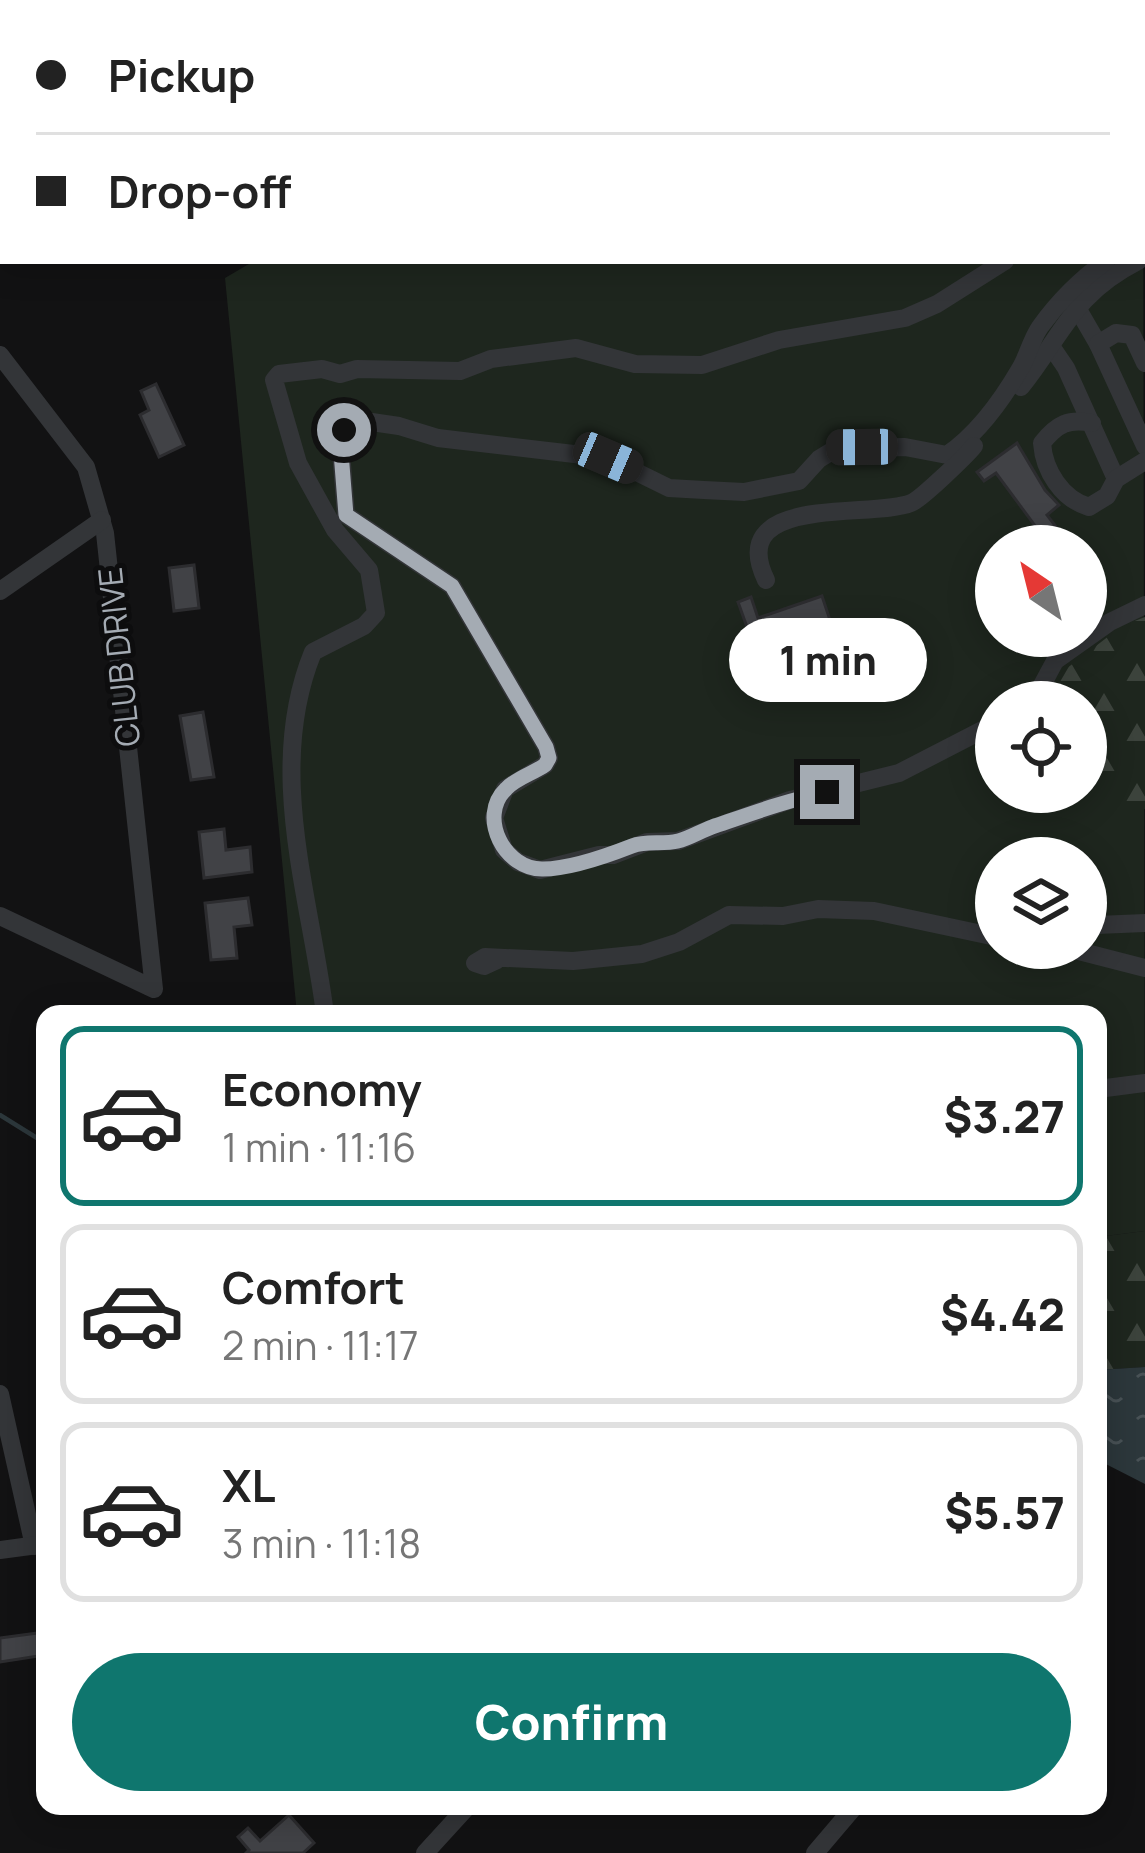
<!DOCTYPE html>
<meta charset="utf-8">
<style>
body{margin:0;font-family:Manrope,sans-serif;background:#f6f6f6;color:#222;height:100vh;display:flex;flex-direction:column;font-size:45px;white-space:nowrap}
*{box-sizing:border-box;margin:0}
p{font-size:39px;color:#767676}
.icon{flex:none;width:66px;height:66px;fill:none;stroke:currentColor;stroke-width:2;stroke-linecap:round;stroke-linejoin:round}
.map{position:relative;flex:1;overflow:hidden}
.side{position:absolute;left:36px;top:1005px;width:1071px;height:810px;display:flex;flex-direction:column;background:#fff;border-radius:24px;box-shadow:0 6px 30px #0003}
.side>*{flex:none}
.banner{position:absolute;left:0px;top:0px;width:1146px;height:264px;box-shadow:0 6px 30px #0003;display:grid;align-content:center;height:264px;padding:0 36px;background:#fff}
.needle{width:78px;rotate:325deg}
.controls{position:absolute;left:975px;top:525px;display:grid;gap:24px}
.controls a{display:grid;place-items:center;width:132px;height:132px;border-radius:50%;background:#fff;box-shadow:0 6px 30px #0003;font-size:60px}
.end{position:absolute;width:54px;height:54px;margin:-27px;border:15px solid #a4abb3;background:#111;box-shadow:0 0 0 6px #111}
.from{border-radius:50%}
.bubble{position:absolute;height:84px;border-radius:42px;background:#fff;box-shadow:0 6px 30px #0003;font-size:39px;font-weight:800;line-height:84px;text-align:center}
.car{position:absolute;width:36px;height:72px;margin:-36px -18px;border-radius:15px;box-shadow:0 0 9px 3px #0007;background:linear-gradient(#222 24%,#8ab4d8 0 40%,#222 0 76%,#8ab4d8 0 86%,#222 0)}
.banner b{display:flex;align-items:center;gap:42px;height:114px;font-size:45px}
.banner b+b{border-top:3px solid #e0e0e0}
.banner i{width:30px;height:30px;background:#222}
ul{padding:21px 0 0;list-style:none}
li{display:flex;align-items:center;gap:36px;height:180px;margin:0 24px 18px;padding:0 12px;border:6px solid #e0e0e0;border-radius:24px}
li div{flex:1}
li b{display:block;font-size:45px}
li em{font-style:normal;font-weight:800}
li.current{border-color:#0f766e}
li>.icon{width:108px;height:108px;stroke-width:1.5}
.action{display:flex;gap:24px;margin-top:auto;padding:24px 36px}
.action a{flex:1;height:138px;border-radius:72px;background:#0f766e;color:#fff;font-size:48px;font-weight:800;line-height:138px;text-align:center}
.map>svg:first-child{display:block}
.green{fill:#1e261e;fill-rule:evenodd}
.forest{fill:url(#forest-firs)}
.water{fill:url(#water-ripples)}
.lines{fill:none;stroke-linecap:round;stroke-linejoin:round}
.stream{stroke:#2c373b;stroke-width:4.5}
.building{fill:#414246;stroke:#2c2c2f;stroke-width:3}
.minor{stroke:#333538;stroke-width:18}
.highway{stroke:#5f6369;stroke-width:27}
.route{stroke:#a4abb3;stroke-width:15}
.labels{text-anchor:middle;stroke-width:10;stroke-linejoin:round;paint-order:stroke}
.street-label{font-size:33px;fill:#a4abb3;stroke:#0d0d0e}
</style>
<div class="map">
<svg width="1145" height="1853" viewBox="0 0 1145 1853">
<defs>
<pattern id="forest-firs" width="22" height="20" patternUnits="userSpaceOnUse" patternTransform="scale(3)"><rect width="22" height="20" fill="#1e261e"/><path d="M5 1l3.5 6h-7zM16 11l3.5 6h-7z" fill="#3c433c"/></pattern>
<pattern id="water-ripples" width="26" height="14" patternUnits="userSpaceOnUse" patternTransform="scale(3)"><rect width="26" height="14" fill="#2c373b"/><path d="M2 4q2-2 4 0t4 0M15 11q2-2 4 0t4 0" fill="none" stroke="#485155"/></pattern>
</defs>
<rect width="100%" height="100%" fill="#121213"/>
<path class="green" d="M1143 100 1145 1231 1098 1237V1014H297L225 278 254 261H1143ZM996 546H1086V636H996ZM996 702H1086V792H996ZM996 858H1086V948H996Z"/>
<g class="forest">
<path d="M1145 617V809L1108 812 1086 767V702H1064L1058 675 1122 626Z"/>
<path d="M1145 1231V1367L1098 1370V1237Z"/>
</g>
<path class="water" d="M1145 1367V1484L1098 1460V1370Z"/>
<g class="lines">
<path class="stream" d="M0 1115 45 1143"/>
</g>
<g class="building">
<path d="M156 384 184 445 159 457 140 415 149 410 141 391Z"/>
<path d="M1017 443 1045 490 1059 505 1047 515 1057 528 1044 538 996 473 984 481 977 472Z"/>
<path d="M194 565 199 608 174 611 169 568Z"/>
<path d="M822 596 833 629 757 655 738 602 751 597 758 618Z"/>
<path d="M203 712 214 777 191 780 180 716Z"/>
<path d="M224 829 226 850 250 847 252 872 204 878 199 832Z"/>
<path d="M248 898 252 925 234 927 237 958 211 960 205 903Z"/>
<path d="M45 1632V1655L0 1662V1638Z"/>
<path d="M289 1815 314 1843 303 1853H246L249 1850 238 1837 248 1828 260 1841Z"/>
</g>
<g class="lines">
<g class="minor">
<path d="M361 0V3"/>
<path d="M27 3V0"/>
<path d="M896 3 897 0"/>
<path d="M0 199 3 180"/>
<path d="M1143 216 1145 215"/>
<path d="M1143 236 1145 235"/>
<path d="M1076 306 1098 344"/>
<path d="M1051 346 1066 368 1116 479"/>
<path d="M0 355 86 467 105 533 154 989 0 916"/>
<path d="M1145 363 1132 335 1116 333 1098 344 1145 446"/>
<path d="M1021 387C1064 333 1072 295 1138 261"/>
<path d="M1092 423C1069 418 1057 424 1042 443 1044 471 1062 499 1089 507L1107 496 1116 479 1145 461"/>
<path d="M326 430 340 439 344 430 358 420 399 426 438 438 608 458 669 488 704 490 744 492 799 481 819 459 837 448 905 447 947 455C976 435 1002 400 1020 369 1028 356 1031 340 1040 327 1058 302 1081 279 1106 261"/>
<path d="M340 439 346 515 452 586 546 747 549 758 545 765 505 789 494 818 504 850 518 862 540 870 599 855H613L647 842 678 841 790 800 899 773 996 723"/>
<path d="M766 580C724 493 872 519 911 503 920 500 966 456 974 446"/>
<path d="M0 591 102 520"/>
<path d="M1033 702 1055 661 1110 622 1145 605"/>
<path d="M1086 933 1097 925 1145 923"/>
<path d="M1067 948 1145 968"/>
<path d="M497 960 484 966 475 963 485 957 573 961 642 954 679 942 729 915 783 916 818 909 874 911 996 937"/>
<path d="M325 1014C310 895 265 769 313 652L364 626 376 613 369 570 335 530 298 463 274 380 279 374 322 369 340 374 357 369 460 371 491 359 576 348 635 364 702 365 779 340 905 318 937 304 1005 261"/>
<path d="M1098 1089 1145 1083"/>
<path d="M0 1394 34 1546"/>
<path d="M0 1550 45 1544"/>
<path d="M425 1853 468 1806"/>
<path d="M815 1853 855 1806"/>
</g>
<g class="highway">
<path d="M794 0 815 3"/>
<path d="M1143 44H1145"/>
</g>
</g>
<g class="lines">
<path class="route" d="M344 430 340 440 346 515 452 586 546 747 549 758 545 765C534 773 516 778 506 789 477 817 505 870 543 869 569 869 609 855 632 846 647 840 662 845 678 841 688 839 701 831 712 827 750 814 788 800 827 792"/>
</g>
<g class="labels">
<g class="street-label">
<text transform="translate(119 657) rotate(-96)" y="12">CLUB DRIVE</text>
</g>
</g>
</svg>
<div class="controls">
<a><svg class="needle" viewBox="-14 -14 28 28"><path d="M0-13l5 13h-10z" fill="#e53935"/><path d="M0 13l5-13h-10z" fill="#767676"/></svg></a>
<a><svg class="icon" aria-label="locate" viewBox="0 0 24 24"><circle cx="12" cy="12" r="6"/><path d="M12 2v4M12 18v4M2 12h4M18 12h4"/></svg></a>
<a><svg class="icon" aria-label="layers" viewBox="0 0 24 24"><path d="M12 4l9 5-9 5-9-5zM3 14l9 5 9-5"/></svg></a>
</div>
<i class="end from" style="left:344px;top:430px"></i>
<i class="end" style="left:827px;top:792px"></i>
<div class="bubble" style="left:729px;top:618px;width:198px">1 min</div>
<i class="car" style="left:862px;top:447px;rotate:269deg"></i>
<i class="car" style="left:608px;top:458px;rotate:113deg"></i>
<div class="banner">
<b><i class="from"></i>Pickup</b>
<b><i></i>Drop-off</b>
</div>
<section class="side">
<ul>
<li class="current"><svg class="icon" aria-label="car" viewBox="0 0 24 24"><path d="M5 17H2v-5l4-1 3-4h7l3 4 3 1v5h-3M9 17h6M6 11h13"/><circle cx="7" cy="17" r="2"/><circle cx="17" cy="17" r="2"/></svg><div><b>Economy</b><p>1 min · 11:16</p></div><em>$3.27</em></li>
<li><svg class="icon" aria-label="car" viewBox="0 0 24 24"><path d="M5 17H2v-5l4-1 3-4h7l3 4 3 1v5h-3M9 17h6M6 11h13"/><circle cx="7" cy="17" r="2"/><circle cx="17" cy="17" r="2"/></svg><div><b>Comfort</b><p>2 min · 11:17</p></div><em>$4.42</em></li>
<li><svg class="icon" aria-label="car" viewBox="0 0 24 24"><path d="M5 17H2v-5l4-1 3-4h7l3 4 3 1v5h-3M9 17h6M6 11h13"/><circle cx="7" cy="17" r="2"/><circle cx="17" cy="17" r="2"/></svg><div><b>XL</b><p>3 min · 11:18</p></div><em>$5.57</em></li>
</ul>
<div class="action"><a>Confirm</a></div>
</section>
</div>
